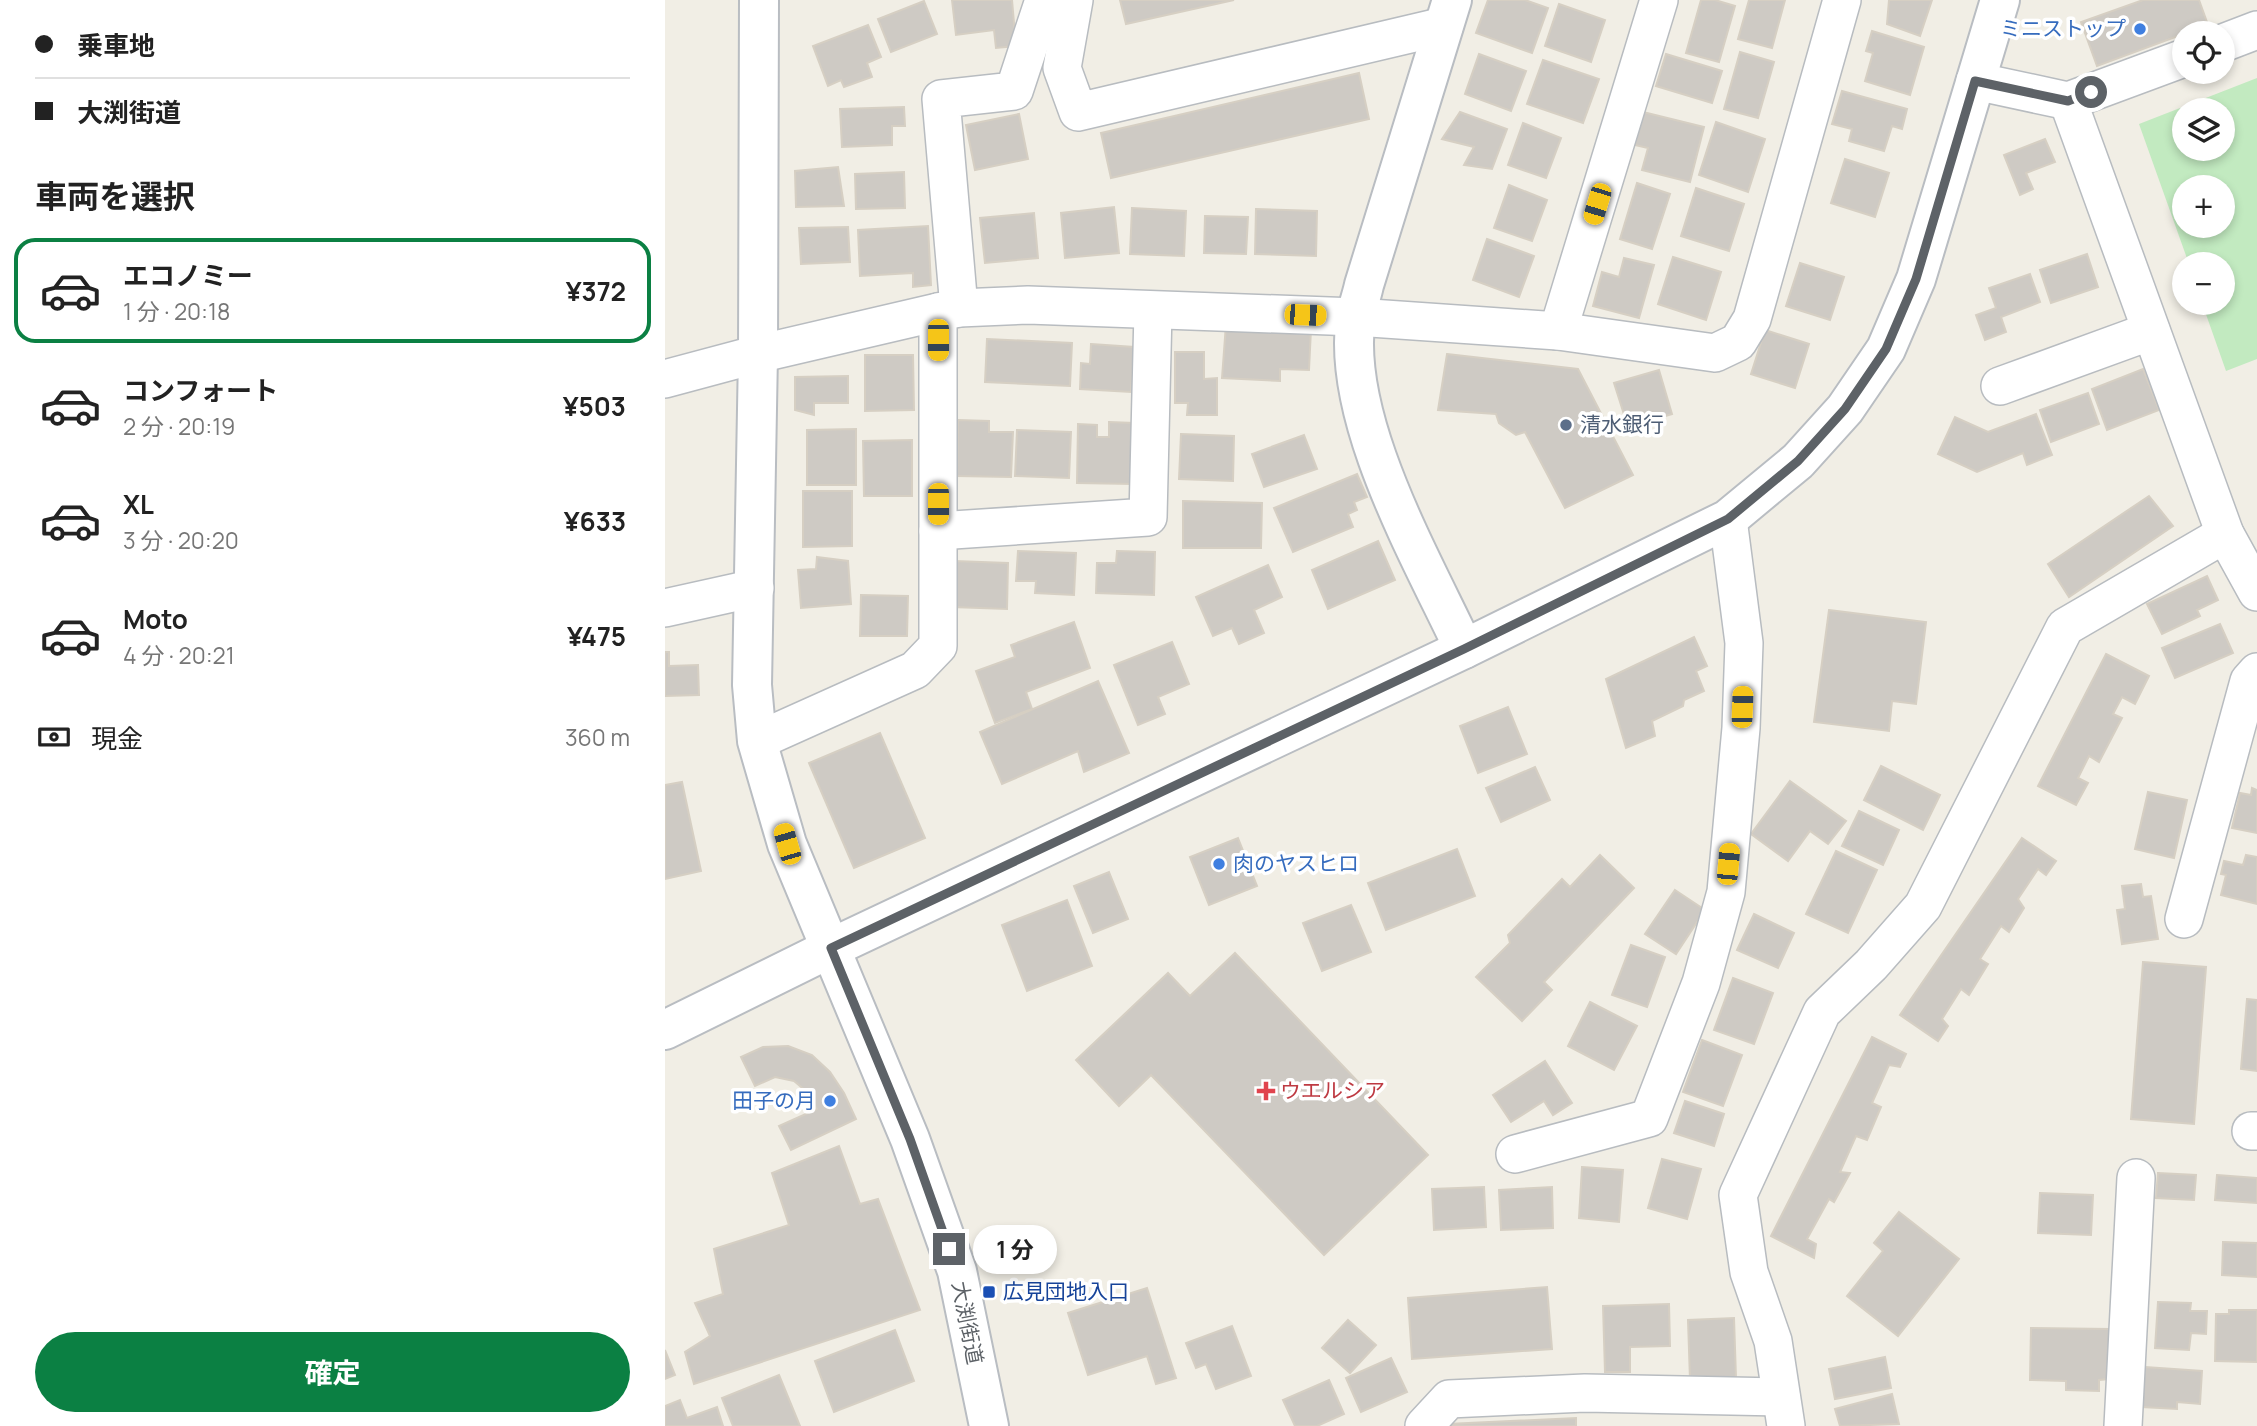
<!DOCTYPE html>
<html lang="ja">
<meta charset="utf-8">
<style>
body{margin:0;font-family:Manrope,"Noto Sans JP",sans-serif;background:#f2f2f2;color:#222;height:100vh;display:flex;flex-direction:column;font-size:26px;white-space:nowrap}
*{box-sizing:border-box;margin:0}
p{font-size:23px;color:#767676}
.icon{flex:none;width:38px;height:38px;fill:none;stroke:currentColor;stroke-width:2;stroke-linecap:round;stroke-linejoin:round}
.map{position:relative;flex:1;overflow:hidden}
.sheet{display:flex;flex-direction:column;background:#fff;width:665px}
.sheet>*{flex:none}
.top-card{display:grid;align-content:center;height:154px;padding:0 35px;background:#fff}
.tools{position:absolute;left:1507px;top:21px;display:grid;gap:14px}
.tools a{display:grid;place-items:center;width:63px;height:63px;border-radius:50%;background:#fff;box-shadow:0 4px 10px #0003;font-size:35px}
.end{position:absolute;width:32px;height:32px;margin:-16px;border:9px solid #5d6267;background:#fff;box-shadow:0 0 0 4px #fff}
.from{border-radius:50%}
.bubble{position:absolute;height:49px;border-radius:24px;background:#fff;box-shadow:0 4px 10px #0003;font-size:23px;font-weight:700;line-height:49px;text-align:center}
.car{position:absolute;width:21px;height:42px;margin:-21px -10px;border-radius:9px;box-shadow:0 0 5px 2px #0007;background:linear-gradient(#f5c518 24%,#345 0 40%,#f5c518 0 76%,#345 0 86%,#f5c518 0)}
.top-card b{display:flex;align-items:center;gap:24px;height:66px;font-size:26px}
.top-card b+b{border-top:2px solid #e0e0e0}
.top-card i{width:18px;height:18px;background:#222}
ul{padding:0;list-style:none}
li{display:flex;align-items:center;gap:21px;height:105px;margin:0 14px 10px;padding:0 21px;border:4px solid transparent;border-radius:21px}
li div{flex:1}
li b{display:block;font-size:26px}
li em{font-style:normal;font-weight:700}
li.active{border-color:#0b8043}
li>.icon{width:63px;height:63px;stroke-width:1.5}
h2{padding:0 35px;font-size:32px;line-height:84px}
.pay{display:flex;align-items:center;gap:18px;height:77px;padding:0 35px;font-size:26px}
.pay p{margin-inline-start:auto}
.cta{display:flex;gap:14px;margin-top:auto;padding:14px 35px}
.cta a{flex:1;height:80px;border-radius:42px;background:#0b8043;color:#fff;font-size:28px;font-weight:700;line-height:80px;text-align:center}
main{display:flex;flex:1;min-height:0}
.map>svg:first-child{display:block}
.green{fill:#c2eac0;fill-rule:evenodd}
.building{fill:#cecac4;stroke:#d6cfc3;stroke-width:2}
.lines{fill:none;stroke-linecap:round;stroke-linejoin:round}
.street-casing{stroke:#b8bcc0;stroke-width:40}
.secondary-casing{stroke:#b9bdc2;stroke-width:42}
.street{stroke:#fff;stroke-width:37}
.secondary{stroke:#fff;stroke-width:38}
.route{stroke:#5d6267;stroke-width:9}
.shop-dot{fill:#3f7fe0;stroke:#fff;stroke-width:2.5}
.service-dot{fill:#5c6f8a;stroke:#fff;stroke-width:2.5}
.health-dot{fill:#e0444e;stroke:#fff;stroke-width:2.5}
.transit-dot{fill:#1a4fb4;stroke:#fff;stroke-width:2.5}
.labels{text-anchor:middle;stroke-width:7;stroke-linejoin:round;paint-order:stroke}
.shop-label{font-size:21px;fill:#366cbe;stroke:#fff;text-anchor:end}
.service-label{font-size:21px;fill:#4e5e75;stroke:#fff;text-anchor:start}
.health-label{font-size:21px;fill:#be3a42;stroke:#fff;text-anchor:start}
.transit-label{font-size:21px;fill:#164399;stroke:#fff;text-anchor:start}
.street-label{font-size:21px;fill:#5d6267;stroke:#fff}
</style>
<main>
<section class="sheet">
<div class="top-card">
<b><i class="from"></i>乗車地</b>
<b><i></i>大渕街道</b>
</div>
<h2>車両を選択</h2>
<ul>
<li class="active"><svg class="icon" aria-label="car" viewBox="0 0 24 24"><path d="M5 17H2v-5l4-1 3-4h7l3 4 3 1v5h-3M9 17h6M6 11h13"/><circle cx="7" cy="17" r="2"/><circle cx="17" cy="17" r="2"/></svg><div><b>エコノミー</b><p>1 分 · 20:18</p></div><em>¥372</em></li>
<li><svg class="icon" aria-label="car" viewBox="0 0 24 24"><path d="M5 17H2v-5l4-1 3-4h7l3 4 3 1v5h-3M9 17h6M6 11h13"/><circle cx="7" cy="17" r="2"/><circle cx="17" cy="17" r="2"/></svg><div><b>コンフォート</b><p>2 分 · 20:19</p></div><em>¥503</em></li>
<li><svg class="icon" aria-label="car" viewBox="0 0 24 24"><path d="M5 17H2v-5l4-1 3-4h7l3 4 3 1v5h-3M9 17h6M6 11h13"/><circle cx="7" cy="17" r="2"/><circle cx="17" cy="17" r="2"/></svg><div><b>XL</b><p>3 分 · 20:20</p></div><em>¥633</em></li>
<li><svg class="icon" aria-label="car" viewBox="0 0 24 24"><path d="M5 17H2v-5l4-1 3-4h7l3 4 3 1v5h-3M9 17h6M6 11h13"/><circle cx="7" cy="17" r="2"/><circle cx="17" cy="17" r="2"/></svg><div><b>Moto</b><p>4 分 · 20:21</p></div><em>¥475</em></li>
</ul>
<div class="pay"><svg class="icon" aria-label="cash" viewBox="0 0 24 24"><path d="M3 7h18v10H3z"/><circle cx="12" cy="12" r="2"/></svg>現金<p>360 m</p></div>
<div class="cta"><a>確定</a></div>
</section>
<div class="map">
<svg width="1592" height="1426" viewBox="0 0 1592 1426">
<rect width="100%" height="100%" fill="#f1eee5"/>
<path class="green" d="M1592 78V359L1561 371 1537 303H1558V264H1524L1474 124ZM1519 110H1558V149H1519ZM1519 187H1558V226H1519Z"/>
<g class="building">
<path d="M287 0H347L351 46 331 48 329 30 291 35Z"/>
<path d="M455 0H569L461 24Z"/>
<path d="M823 0H860L883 8 867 53 811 33Z"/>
<path d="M1036 0H1050L1070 6 1054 62 1021 53Z"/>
<path d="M1084 0H1120L1107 48 1073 39Z"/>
<path d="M1224 0H1267L1255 36 1222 24Z"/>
<path d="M1478 0H1534L1543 25 1432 66 1416 22Z"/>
<path d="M259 1 272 34 226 52 213 19Z"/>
<path d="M894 4 940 20 926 62 880 46Z"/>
<path d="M203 25 216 57 202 63 207 77 179 87 176 80 163 86 148 46Z"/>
<path d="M1207 31 1259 47 1245 95 1200 81 1208 53 1201 51Z"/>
<path d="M1075 52 1109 62 1093 118 1059 109Z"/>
<path d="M814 54 861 71 846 111 800 94Z"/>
<path d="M1001 54 1057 71 1047 103 991 86Z"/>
<path d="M878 60 934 79 918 123 862 104Z"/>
<path d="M694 73 704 119 446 178 436 133Z"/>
<path d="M1177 91 1242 109 1237 129 1227 126 1219 151 1184 141 1187 129 1167 124Z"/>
<path d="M239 107 240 126H227V145L177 147 175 109Z"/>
<path d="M795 112 842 129 827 169 799 165 809 147 777 139Z"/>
<path d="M978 112 1039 127 1025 182 977 170 983 148 970 145Z"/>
<path d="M354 114 363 159 310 170 301 125Z"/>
<path d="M1051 122 1100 139 1083 192 1034 175Z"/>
<path d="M858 123 896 138 881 178 843 165Z"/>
<path d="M1380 139 1390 162 1361 173 1368 189 1355 195 1339 155Z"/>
<path d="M1180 159 1224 173 1210 217 1166 203Z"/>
<path d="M173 167 179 206 131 207 130 171Z"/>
<path d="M239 172 240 208 191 209 190 174Z"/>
<path d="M972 183 1005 194 987 249 955 239Z"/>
<path d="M844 185 882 200 867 241 829 228Z"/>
<path d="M1031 188 1079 204 1064 251 1016 236Z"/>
<path d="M449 207 454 253 400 258 396 213Z"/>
<path d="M467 208 521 211 519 256 465 254Z"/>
<path d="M591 209 652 211 651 256 590 254Z"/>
<path d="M369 213 373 258 320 263 315 218Z"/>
<path d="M540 216 583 217 581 254 539 253Z"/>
<path d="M263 226 266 285 248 287V273L195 276 193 230Z"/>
<path d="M183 227 185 262 136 264 134 228Z"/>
<path d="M822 239 869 256 854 297 808 280Z"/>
<path d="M1422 254 1433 287 1386 303 1375 270Z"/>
<path d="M1008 257 1056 272 1041 320 993 304Z"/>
<path d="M959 258 989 265 974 318 928 306 937 272 954 277Z"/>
<path d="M1135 263 1179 277 1165 320 1121 306Z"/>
<path d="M1365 274 1375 302 1336 317 1341 332 1320 340 1311 315 1331 308 1324 288Z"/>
<path d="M561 324 646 329 644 370 615 369V381L557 378Z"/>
<path d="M1100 330 1144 344 1130 388 1086 374Z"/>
<path d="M322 339 407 343 405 386 320 382Z"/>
<path d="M426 344 469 347 466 392 415 389 416 363 425 364Z"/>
<path d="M510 352H539V379L552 378V415H522L523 403H510Z"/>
<path d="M782 354 913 369 968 475 900 508 860 432 851 435 834 423 831 414 773 410Z"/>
<path d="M200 355H248L249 410 200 411Z"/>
<path d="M1478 369 1494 410 1442 430 1427 389Z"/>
<path d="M994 370 1007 414 963 427 949 383Z"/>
<path d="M183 376V403H149V415L130 410V377Z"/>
<path d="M1423 393 1434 424 1386 442 1375 410Z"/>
<path d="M1371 414 1387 455 1362 465 1358 453 1312 472 1273 454 1290 417 1323 432Z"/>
<path d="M293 420 324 421V432H348L346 477 292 476Z"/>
<path d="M444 422 469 423 468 484 412 483 413 424 432 425V437H444Z"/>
<path d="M191 429V485H142V430Z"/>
<path d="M352 430 406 432 404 478 350 476Z"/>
<path d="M516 434 569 436 568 481 514 479Z"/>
<path d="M639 435 652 469 599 487 587 454Z"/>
<path d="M247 440V496H199L198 441Z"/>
<path d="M692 474 702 497 689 502 692 510 683 514 688 527 628 552 609 508Z"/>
<path d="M138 491H187V546L138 547Z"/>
<path d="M1484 496 1508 526 1404 597 1383 564Z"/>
<path d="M518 501 597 503 596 548H518Z"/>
<path d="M713 541 730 580 663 609 647 570Z"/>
<path d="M353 551 411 553 409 595 370 593 371 581H351Z"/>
<path d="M452 551 490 552 489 595 431 593 432 563H451Z"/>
<path d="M152 557 183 561 186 604 136 608 133 570 151 569Z"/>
<path d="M289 561 343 563 342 609 287 607Z"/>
<path d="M603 565 617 597 589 610 599 633 574 644 567 628 548 636 531 597Z"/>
<path d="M1542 576 1553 600 1532 610 1535 616 1497 634 1482 604Z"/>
<path d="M196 595 243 596 242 636H195Z"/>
<path d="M1164 610 1261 622 1251 704 1227 701 1224 731 1149 722Z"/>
<path d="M409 622 425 668 361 692 367 709 330 723 311 671 350 657 346 645Z"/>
<path d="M1555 624 1568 653 1510 678 1497 648Z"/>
<path d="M1029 637 1042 666 1031 671 1039 691 1019 700 1018 706 987 721 990 736 961 748 941 679Z"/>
<path d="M507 642 524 684 493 697 500 714 473 725 449 665Z"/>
<path d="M0 652H4V666L33 665 34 695 0 696Z"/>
<path d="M1441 654 1484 676 1470 704 1457 697 1448 714 1457 718 1434 762 1424 756 1413 778 1423 783 1411 805 1373 786Z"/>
<path d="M433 681 464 753 419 772 413 751 337 784 315 732Z"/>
<path d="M843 707 862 754 813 773 795 726Z"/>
<path d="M215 733 260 838 189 868 144 763Z"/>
<path d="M1216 766 1275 795 1258 830 1199 800Z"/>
<path d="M870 767 885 800 836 822 821 788Z"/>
<path d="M1125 781 1181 821 1163 844 1145 831 1123 861 1086 834Z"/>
<path d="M17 782 36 871 0 879V785Z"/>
<path d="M1587 788 1592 790V833L1567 828 1575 793 1586 795Z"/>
<path d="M1483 792 1522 800 1509 858 1470 849Z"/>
<path d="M1194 811 1234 830 1218 865 1177 846Z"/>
<path d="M573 838 592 886 544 905 525 857Z"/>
<path d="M1357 838 1391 861 1381 875 1373 869 1353 899 1359 908 1344 932 1336 926 1315 959 1323 964 1304 995 1296 989 1277 1019 1283 1026 1273 1041 1235 1015Z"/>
<path d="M792 849 810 896 721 930 703 883Z"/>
<path d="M1171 851 1212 870 1183 933 1141 914Z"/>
<path d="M935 855 969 888 879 982 887 990 857 1021 811 977 845 943 843 935 897 879 905 887Z"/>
<path d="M1581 855 1592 857V904L1556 895 1561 875 1556 874 1559 861 1578 865Z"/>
<path d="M444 872 463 919 428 933 409 886Z"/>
<path d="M1476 884 1478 897 1486 896 1493 939 1457 944 1452 910 1460 909 1457 886Z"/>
<path d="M1010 890 1040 910 1011 954 980 934Z"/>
<path d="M402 900 427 966 362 991 337 925Z"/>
<path d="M686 905 706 952 657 971 638 923Z"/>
<path d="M1089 914 1129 933 1113 968 1072 950Z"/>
<path d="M966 945 1000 957 982 1007 947 995Z"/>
<path d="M570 953 763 1155 659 1255 486 1075 454 1106 411 1060 503 973 525 996Z"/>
<path d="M1478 962 1541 967 1529 1124 1466 1119Z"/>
<path d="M1068 978 1108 993 1089 1044 1049 1030Z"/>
<path d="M1582 999 1592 1000V1071L1576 1069Z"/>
<path d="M925 1002 972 1026 949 1070 903 1046Z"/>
<path d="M1207 1037 1241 1054 1235 1067 1224 1065 1207 1103 1216 1107 1202 1140 1191 1136 1175 1172 1185 1173 1169 1202 1164 1199 1142 1239 1151 1244 1149 1258 1106 1236Z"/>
<path d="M1037 1040 1077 1055 1058 1106 1018 1092Z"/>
<path d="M123 1046 147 1055 165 1072 179 1093 191 1119 126 1150 114 1126 152 1109 142 1092 129 1081 110 1077 90 1086 76 1057 98 1047Z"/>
<path d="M880 1061 907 1103 888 1115 879 1101 846 1122 828 1095Z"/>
<path d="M1020 1101 1059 1114 1049 1146 1009 1133Z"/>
<path d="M174 1146 195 1204 213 1199 255 1310 29 1384 20 1352 45 1336 30 1303 58 1294 49 1249 124 1225 107 1173Z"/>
<path d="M997 1159 1036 1169 1022 1219 983 1208Z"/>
<path d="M917 1167 958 1170 954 1222 914 1218Z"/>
<path d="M1493 1173 1531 1175 1529 1200 1491 1198Z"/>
<path d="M1552 1175 1592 1178V1203L1550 1200Z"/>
<path d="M819 1187 821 1227 769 1230 767 1189Z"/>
<path d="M887 1187 888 1228 836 1230 834 1190Z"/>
<path d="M1375 1193 1428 1195 1426 1235 1373 1233Z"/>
<path d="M1234 1212 1294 1259 1233 1336 1182 1296 1218 1251 1209 1243Z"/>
<path d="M1558 1242 1592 1243V1277L1557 1275Z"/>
<path d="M882 1287 887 1349 747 1359 743 1298Z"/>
<path d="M482 1288 511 1378 491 1384 482 1356 423 1375 403 1313Z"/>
<path d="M1493 1302 1526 1303 1525 1311H1542L1541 1334 1526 1333 1524 1350 1490 1348Z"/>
<path d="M1004 1304 1005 1346 965 1347V1372H940L938 1306Z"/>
<path d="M1564 1310H1592V1362L1550 1361 1551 1314H1564Z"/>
<path d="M1069 1318 1071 1378 1025 1380 1023 1320Z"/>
<path d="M683 1320 711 1345 685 1373 657 1348Z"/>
<path d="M567 1326 586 1376 551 1389 541 1364 531 1368 521 1343Z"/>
<path d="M1366 1328 1445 1329 1444 1379 1434 1380V1391L1401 1390V1381L1365 1380Z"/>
<path d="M230 1330 249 1381 169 1412 150 1361Z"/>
<path d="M0 1350 10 1375 0 1379Z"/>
<path d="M1220 1357 1226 1388 1170 1399 1164 1369Z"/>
<path d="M726 1358 742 1392 696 1412 681 1378Z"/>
<path d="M1480 1367 1537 1371 1535 1404 1512 1402V1409L1477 1407Z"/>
<path d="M114 1375 135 1426H68L57 1398Z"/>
<path d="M664 1380 679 1414 652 1426H630L618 1400Z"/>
<path d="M1227 1394 1234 1424 1175 1426 1170 1409Z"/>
<path d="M15 1400 22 1418 52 1407 58 1426H0V1406Z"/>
<path d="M911 1418V1426H783V1424Z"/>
</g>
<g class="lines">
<g class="street-casing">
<g id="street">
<path d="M409 0 397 68 413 112 779 26"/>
<path d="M1558 43 1592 30"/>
<path d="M1310 81 1403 101 1519 58"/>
<path d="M1403 101 1560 534 1592 592"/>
<path d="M294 308 276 99 349 91 379 0"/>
<path d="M893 331 994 0"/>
<path d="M0 379 93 354 273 312 294 308 363 305 691 317 893 331 1050 353 1073 342 1087 319 1177 0"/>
<path d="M1335 386 1486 331"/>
<path d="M273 531 483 517 488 311"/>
<path d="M0 608 90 588"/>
<path d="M92 741 250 670 273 646V312"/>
<path d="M1519 919 1584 681 1592 672"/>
<path d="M1586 1131H1592"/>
<path d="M850 1154 984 1118 1036 983 1061 892 1076 728 1079 643 1063 519"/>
<path d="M759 1426 784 1399 920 1393 1116 1397"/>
<path d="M1121 1426 1108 1341 1084 1272 1073 1195 1157 1012 1206 965 1258 906 1400 627 1560 534"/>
<path d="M1458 1426 1471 1178"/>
</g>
</g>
<g class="secondary-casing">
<g id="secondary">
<path d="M94 0 93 354 87 685 92 741 122 844 245 1139 292 1271 324 1426"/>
<path d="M787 0 699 285C697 295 693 305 691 316 675 418 756 557 799 649"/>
<path d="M0 1030 166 948 799 649 1063 519 1133 461 1180 409 1221 349 1251 279 1335 0"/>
</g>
</g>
<use href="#street" class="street"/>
<use href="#secondary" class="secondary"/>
</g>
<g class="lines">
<path class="route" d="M284 1249 245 1139 166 948 799 649 1063 519 1133 461 1180 409 1221 349 1251 279 1310 81 1403 101 1426 92"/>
</g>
<g class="shop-dot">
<circle cx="1475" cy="29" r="7"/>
<circle cx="554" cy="864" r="7"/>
<circle cx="165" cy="1101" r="7"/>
</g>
<circle class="service-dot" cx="901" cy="425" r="7"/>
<path class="health-dot" d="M597.5 1080.5h7v7h7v7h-7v7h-7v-7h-7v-7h7z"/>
<rect class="transit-dot" x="317" y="1285" width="14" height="14" rx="3.5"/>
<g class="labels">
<g class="shop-label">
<text x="1461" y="36">ミニストップ</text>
<text x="568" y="871" text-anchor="start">肉のヤスヒロ</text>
<text x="151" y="1108">田子の月</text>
</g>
<g class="service-label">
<text x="915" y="432">清水銀行</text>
</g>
<g class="health-label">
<text x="615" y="1098">ウエルシア</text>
</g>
<g class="transit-label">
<text x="338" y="1299">広見団地入口</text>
</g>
<g class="street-label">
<text transform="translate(302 1323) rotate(79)" y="7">大渕街道</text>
</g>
</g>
</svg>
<div class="tools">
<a><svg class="icon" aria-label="locate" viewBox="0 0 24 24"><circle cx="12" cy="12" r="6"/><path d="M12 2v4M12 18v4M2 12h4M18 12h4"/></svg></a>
<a><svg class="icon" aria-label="layers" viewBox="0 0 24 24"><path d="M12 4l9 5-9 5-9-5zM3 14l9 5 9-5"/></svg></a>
<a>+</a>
<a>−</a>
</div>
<i class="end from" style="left:1426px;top:92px"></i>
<i class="end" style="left:284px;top:1249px"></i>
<div class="bubble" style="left:308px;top:1225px;width:84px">1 分</div>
<i class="car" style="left:932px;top:204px;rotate:197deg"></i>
<i class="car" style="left:640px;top:315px;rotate:92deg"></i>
<i class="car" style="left:273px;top:340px;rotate:180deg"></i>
<i class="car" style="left:273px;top:504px;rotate:180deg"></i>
<i class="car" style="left:1077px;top:707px;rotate:2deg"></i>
<i class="car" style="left:122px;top:844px;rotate:344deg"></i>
<i class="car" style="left:1063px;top:864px;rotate:5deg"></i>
</div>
</main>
